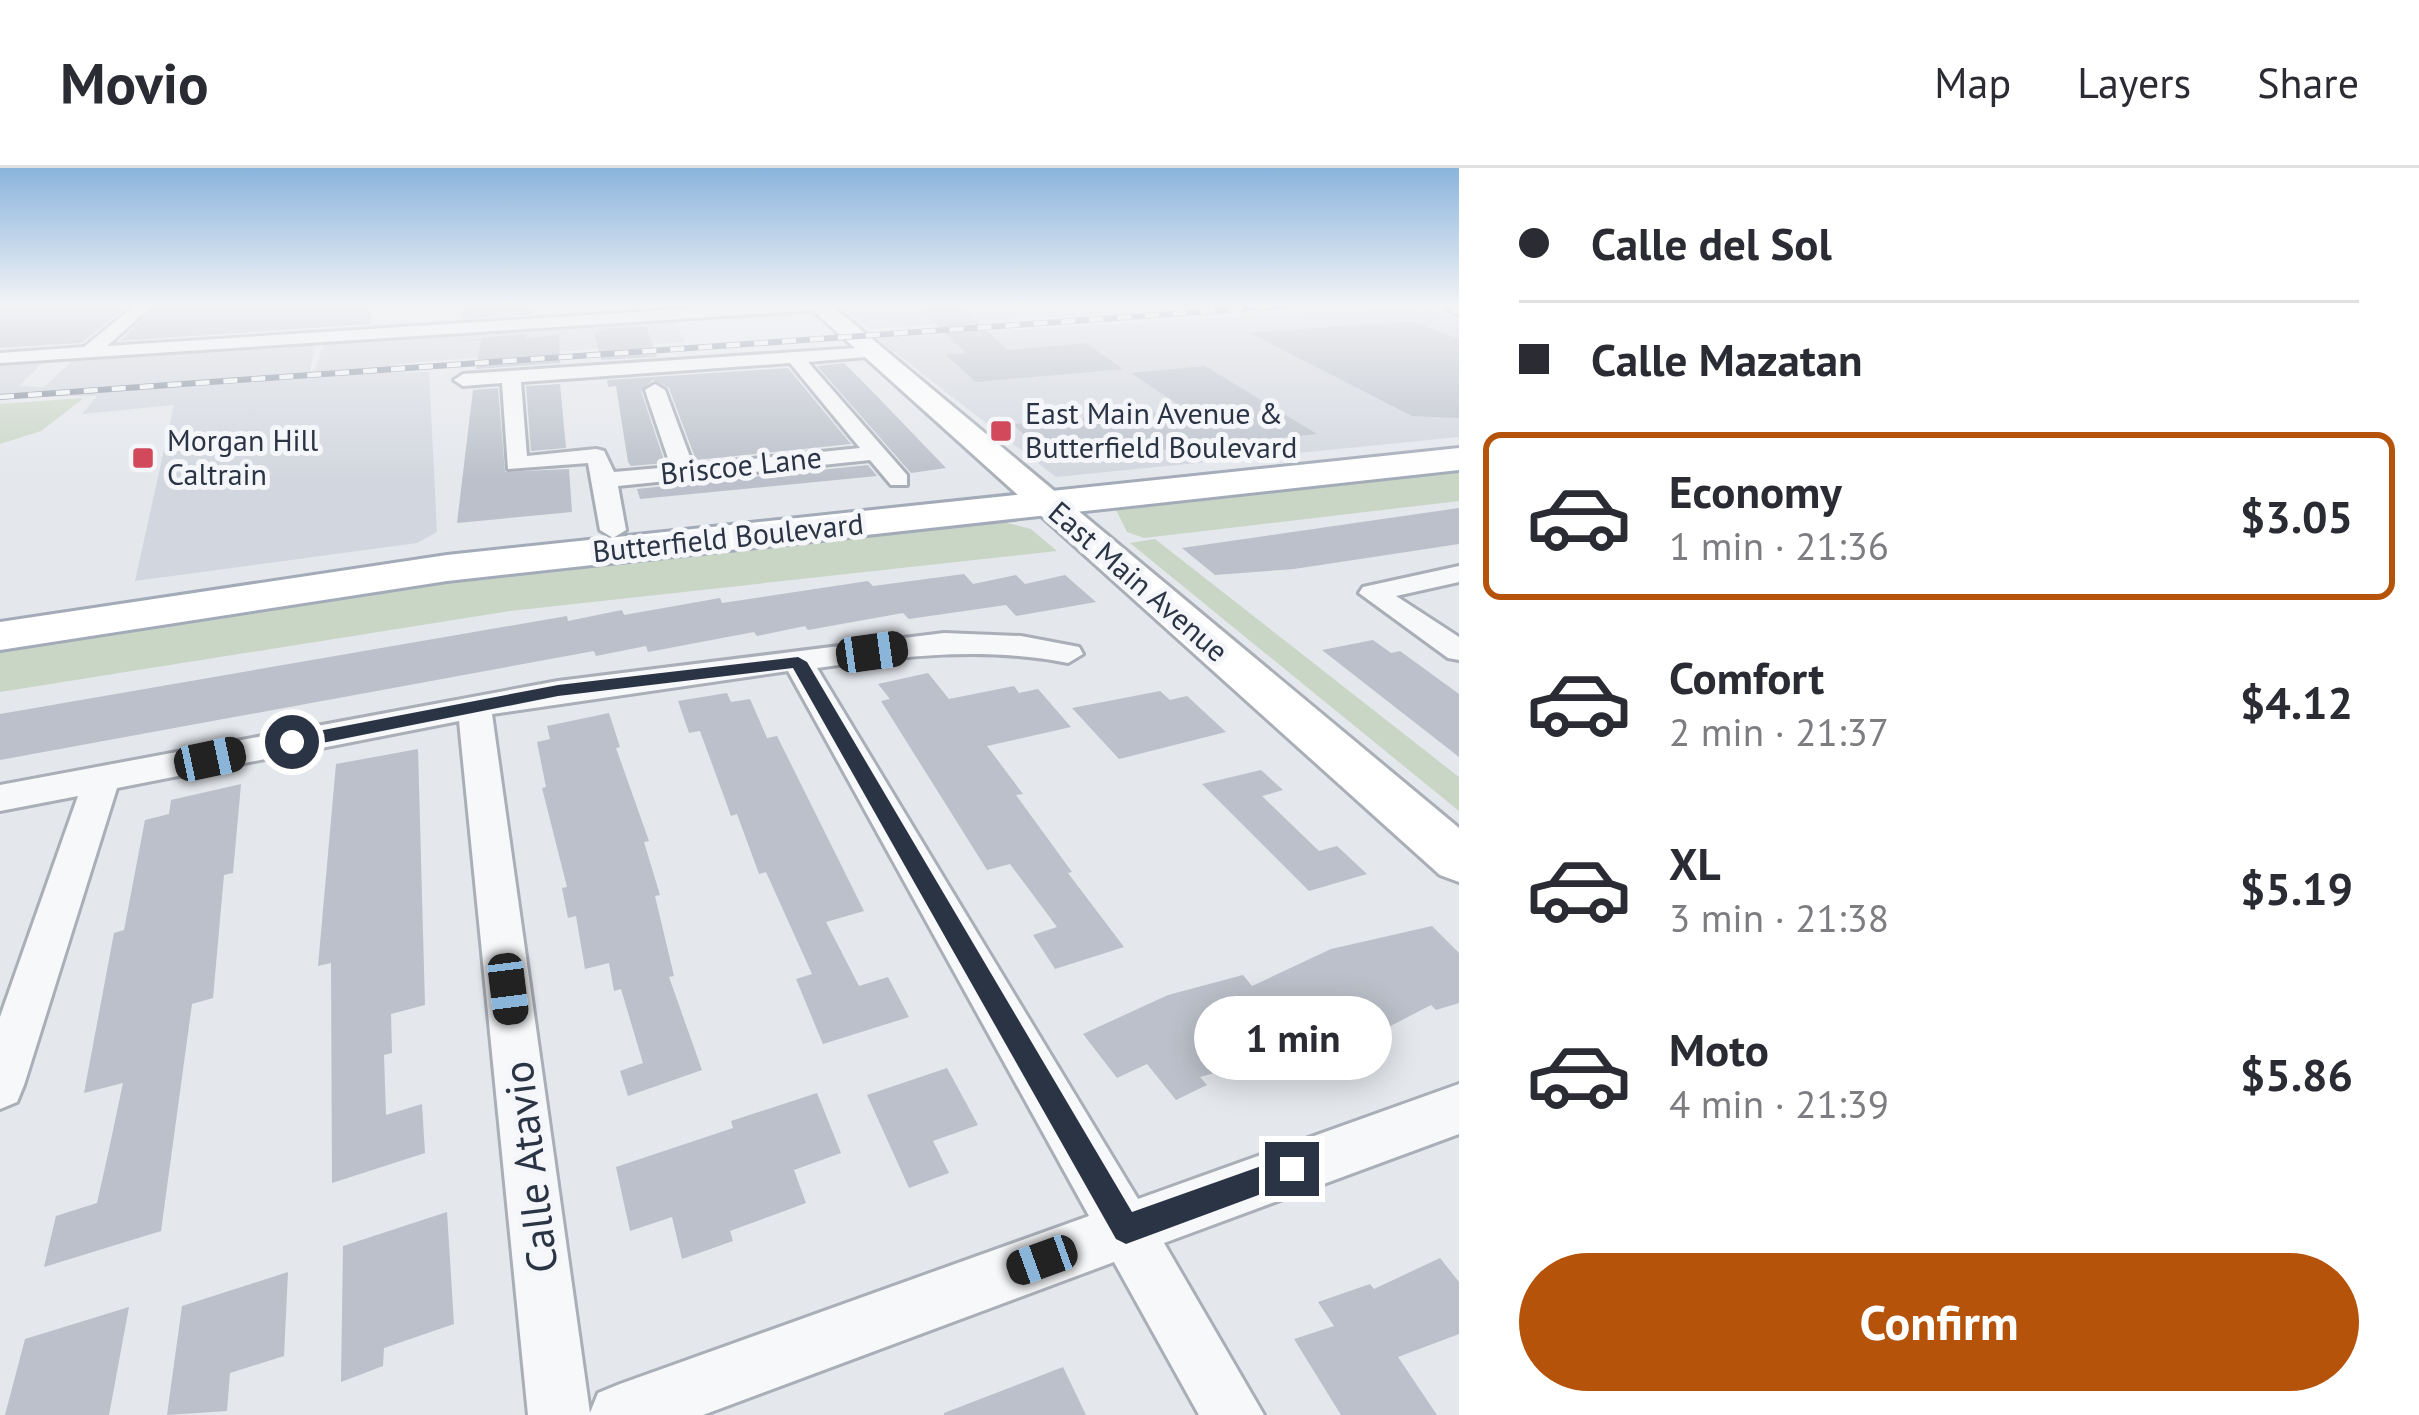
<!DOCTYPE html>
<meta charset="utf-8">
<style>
body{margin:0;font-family:"PT Sans",sans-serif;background:#f7f7f7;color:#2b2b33;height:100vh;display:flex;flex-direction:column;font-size:45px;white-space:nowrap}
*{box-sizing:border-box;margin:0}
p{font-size:39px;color:#7c7c81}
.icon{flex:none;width:66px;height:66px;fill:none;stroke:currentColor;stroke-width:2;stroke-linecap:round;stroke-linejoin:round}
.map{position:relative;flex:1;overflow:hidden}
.side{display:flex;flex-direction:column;background:#fff;width:960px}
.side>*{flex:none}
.top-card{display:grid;align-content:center;height:264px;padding:0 60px;background:#fff}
.end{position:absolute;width:54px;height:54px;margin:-27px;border:15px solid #2b3445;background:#fff;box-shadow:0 0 0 6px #fff}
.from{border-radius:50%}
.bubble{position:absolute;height:84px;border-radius:42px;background:#fff;box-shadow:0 6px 30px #0003;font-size:39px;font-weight:700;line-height:84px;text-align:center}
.car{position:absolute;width:36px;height:72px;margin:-36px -18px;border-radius:15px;box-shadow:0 0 9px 3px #0007;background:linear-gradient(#222 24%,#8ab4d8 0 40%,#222 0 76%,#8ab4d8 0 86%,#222 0)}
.top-card b{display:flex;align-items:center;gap:42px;height:114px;font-size:45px}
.top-card b+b{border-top:3px solid #e1e1e2}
.top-card i{width:30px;height:30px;background:#2b2b33}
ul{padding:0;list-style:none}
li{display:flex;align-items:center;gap:36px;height:168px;margin:0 24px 18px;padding:0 36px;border:6px solid transparent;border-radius:18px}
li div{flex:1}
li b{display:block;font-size:45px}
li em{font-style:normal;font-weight:700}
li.active{border-color:#b45309}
li>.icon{width:108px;height:108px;stroke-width:1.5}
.primary-button{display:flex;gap:24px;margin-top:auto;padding:24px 60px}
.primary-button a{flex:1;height:138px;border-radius:72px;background:#b45309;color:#fff;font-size:48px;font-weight:700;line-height:138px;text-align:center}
header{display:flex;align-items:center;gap:72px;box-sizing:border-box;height:168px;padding:0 60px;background:#fff;border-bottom:3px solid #e1e1e2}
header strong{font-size:57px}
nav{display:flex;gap:66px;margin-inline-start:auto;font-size:42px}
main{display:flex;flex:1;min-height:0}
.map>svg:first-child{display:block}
.built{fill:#d2d6de}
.green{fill:#c9d6c5}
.building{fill:#bbc0ca}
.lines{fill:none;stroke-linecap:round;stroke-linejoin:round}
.minor-casing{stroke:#a9aeb7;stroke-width:6}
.secondary-casing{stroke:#a9aeb7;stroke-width:6}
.primary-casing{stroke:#a3abb8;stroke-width:6}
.minor{fill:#f7f8fa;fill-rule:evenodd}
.secondary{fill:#fff;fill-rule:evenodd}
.primary{fill:#fff;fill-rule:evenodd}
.rail-casing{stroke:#7d8696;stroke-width:6}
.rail{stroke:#f4f6f9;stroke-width:4.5;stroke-dasharray:14;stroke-linecap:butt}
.route{fill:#2b3445}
.poi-dot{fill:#d1495b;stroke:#f4f6f9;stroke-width:4.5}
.labels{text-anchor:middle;stroke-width:10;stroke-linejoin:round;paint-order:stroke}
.far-poi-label{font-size:30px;fill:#2b3445;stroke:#f4f6f9;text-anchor:start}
.far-street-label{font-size:30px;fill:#2b3445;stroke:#f4f6f9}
.near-street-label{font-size:42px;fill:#2b3445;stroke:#f4f6f9}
</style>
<header>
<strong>Movio</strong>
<nav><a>Map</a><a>Layers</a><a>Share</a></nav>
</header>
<main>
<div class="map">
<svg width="1459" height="1247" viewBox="0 0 1459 1247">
<rect width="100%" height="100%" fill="#e4e7ec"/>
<g class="built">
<path d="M838 136H1238L870 161Z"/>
<path d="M1422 138 1459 152V269L1056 309 876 170Z"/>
<path d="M674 152 685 174 396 196 394 205 429 204 437 364 417 375 135 413 174 237 82 246 97 228 0 229V195L44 193 19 218 44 219 80 186 316 174 310 203 315 202 324 175Z"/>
</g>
<g class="green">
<path d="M84 230 41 263 0 276V236Z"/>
<path d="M1459 299V333L1144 370 1127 364 1115 340Z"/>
<path d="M988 350 1031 361 1057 383 510 443 0 524V478L558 396Z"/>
<path d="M1155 371 1459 609V643L1130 375Z"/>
</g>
<g class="building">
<path d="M0 136H130L82 175 0 180Z"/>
<path d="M158 136H371V156L120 173Z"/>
<path d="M463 136H535L532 146 462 151Z"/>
<path d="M914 136H958L1008 182 1086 175 1123 201 976 214 946 187 966 185Z"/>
<path d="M1412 153 1459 171V250L1412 248 1250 165Z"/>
<path d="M646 158 657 189 601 192 594 165H600L599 161Z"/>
<path d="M527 165 526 170 559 167 560 195 476 201 481 172 460 173Z"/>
<path d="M844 195 870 221 946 300 911 305 817 198Z"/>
<path d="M1205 198 1317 266 1051 293 1013 256 1186 242 1131 205Z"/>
<path d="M788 200 851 276 696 292 669 220 653 212 641 223 665 295 631 298 628 294 616 218 608 219 607 212Z"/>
<path d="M560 216 566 280 531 283 526 218Z"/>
<path d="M498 220 505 304 569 301 572 344 457 355 473 222Z"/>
<path d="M868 297 877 308 640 331 637 321Z"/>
<path d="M1459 340V376L1294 401 1215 407 1182 380Z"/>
<path d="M964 406 973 416 1016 407 1025 416 1065 407 1096 434 1016 448 1006 437 909 451 903 445 808 462 805 458 757 468 754 464 648 484 646 478 596 488 594 483 0 592V546L567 448 568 453 622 442 624 447 720 430 722 435 868 413 873 418Z"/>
<path d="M1373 472 1391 485 1400 483 1459 526V589L1322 482Z"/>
<path d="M928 505 949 531 1014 518 1019 525 1038 521 1071 559 987 578 1023 626 1016 627 1072 704 1068 705 1124 779 1055 801 1033 767 1057 759 1010 696 987 702 881 533 890 531 878 516Z"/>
<path d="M1160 523 1170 532 1187 528 1226 564 1119 591 1072 540Z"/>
<path d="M727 525 731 534 750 531 767 570 777 568 864 743 826 754 859 818 888 809 909 849 823 876 796 811 812 806 766 704 759 706 737 646 731 648 700 563 689 565 678 533Z"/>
<path d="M609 545 620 579 616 580 649 673 644 674 660 727 655 728 674 808 669 809 702 902 628 928 620 903 643 895 621 821 614 823 609 795 585 801 576 748 568 750 562 720 567 719 542 620 546 619 537 574 550 571 547 558Z"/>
<path d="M418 581 425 837 391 846 392 885 384 887 386 947 422 936 425 985 332 1015 331 795 318 798 336 596Z"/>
<path d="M1261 602 1283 622 1262 628 1319 683 1337 678 1367 706 1309 723 1202 616Z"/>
<path d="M241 616 233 705 224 707 213 830 192 836 161 1063 44 1099 56 1048 97 1035 108 986 123 915 84 925 114 765 124 762 145 652 169 646 171 632Z"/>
<path d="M1432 758 1459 785V835L1436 842 1431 837 1379 864 1345 832 1311 848 1251 866 1269 890 1200 909 1207 917 1176 932 1147 896 1117 910 1083 866 1168 827 1243 807 1252 818 1331 781Z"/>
<path d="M947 900 978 957 933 973 949 1005 909 1020 867 927Z"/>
<path d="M817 925 841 985 794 1002 806 1035 730 1063 733 1073 682 1091 672 1049 630 1063 616 999 733 960 731 953Z"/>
<path d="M447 1044 454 1156 384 1180 383 1198 341 1214 343 1078Z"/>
<path d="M1440 1090 1459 1114V1166L1398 1189 1437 1247H1341L1294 1171 1334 1158 1318 1134 1370 1116 1374 1121Z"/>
<path d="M288 1104 284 1188 230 1205 227 1243 167 1247 182 1138Z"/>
<path d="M129 1139 109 1247H5L25 1171Z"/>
<path d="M1063 1199 1086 1247H944V1245Z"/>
</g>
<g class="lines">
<g class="minor-casing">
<g id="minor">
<path d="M137 136H154L107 178 761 136 826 137 818 142 0 195V185L84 179Z"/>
<path d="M1459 137V147L1448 141 1450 138Z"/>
<path d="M872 179 881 184 878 188 808 194 907 307V317H891L870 292 618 318 626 362 613 370 600 362 588 295 508 301 502 215 463 218 454 212 463 206ZM790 195 860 280 693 297 665 222 655 216 645 222 671 299 614 304 604 283 596 281 527 288 521 214Z"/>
<path d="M1459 398V414L1396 428 1459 469V492L1448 490 1359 425 1363 419Z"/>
<path d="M944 465 1021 468 1079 479 1083 486 1068 495C982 478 903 488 817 500L1138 1031 1459 916V966L1164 1075 1264 1247H1199L1114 1094 703 1247H528L459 553 117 620 24 917 17 934 0 941V849L78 628 0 643V617L558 513ZM788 503 1089 1048 620 1216 598 1225 590 1245 492 546Z"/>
</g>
</g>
<g class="secondary-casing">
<path id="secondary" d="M806 136H830L1459 660V714L1440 707Z"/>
</g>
<g class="primary-casing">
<path id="primary" d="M1459 280V302L447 413 0 482V454L447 387Z"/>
</g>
<use href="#minor" class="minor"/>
<use href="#secondary" class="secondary"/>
<use href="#primary" class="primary"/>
<g class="rail-casing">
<path id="rail" d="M0 229 1311 136"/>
</g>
<use href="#rail" class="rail"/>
</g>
<linearGradient id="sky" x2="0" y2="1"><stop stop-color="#8bb4dd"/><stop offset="0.44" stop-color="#f3f4f6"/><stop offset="1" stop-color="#f3f4f6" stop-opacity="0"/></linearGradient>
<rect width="1459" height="311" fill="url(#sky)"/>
<path class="route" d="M798 489 807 494 1132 1044 1292 987 1302 991 1306 1001 1302 1011 1126 1076 1116 1071 793 500 558 528 292 581 282 574 292 568 558 517Z"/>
<g class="poi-dot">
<rect x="989" y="251" width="24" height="24" rx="6"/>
<rect x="131" y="278" width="24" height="24" rx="6"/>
</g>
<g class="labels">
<g class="far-poi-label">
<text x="1025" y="256">East Main Avenue &amp;<tspan x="1025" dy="34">Butterfield Boulevard</tspan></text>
<text x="167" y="283">Morgan Hill<tspan x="167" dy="34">Caltrain</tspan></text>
</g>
<g class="far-street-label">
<text transform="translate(741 298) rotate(-6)" y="10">Briscoe Lane</text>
<text transform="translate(728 370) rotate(-6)" y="10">Butterfield Boulevard</text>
<text transform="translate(1138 414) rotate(41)" y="10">East Main Avenue</text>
</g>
<g class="near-street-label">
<text transform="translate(530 999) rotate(-97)" y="15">Calle Atavio</text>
</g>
</g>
</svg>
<i class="end from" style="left:292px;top:574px"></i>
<i class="end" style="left:1292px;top:1001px"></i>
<div class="bubble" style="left:1194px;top:828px;width:198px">1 min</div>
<i class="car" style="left:872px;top:484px;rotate:82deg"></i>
<i class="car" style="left:210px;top:591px;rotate:78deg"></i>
<i class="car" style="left:508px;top:821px;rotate:173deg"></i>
<i class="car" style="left:1042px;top:1092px;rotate:250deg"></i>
</div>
<section class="side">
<div class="top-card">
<b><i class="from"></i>Calle del Sol</b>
<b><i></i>Calle Mazatan</b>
</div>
<ul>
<li class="active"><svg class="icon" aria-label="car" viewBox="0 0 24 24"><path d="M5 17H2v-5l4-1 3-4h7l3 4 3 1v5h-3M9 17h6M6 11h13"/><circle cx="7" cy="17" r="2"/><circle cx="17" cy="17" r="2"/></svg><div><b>Economy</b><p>1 min · 21:36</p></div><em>$3.05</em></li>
<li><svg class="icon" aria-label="car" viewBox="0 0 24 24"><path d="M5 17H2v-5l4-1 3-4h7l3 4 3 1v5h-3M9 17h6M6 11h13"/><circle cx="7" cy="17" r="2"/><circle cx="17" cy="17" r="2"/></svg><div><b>Comfort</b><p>2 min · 21:37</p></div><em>$4.12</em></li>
<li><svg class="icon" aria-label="car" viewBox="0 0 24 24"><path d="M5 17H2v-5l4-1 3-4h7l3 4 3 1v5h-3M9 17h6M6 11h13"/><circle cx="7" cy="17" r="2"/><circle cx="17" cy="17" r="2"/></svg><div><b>XL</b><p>3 min · 21:38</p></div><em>$5.19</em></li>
<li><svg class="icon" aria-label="car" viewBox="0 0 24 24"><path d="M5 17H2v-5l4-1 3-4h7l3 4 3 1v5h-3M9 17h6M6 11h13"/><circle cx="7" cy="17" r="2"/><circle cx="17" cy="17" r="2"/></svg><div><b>Moto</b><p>4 min · 21:39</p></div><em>$5.86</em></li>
</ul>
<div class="primary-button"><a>Confirm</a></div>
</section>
</main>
